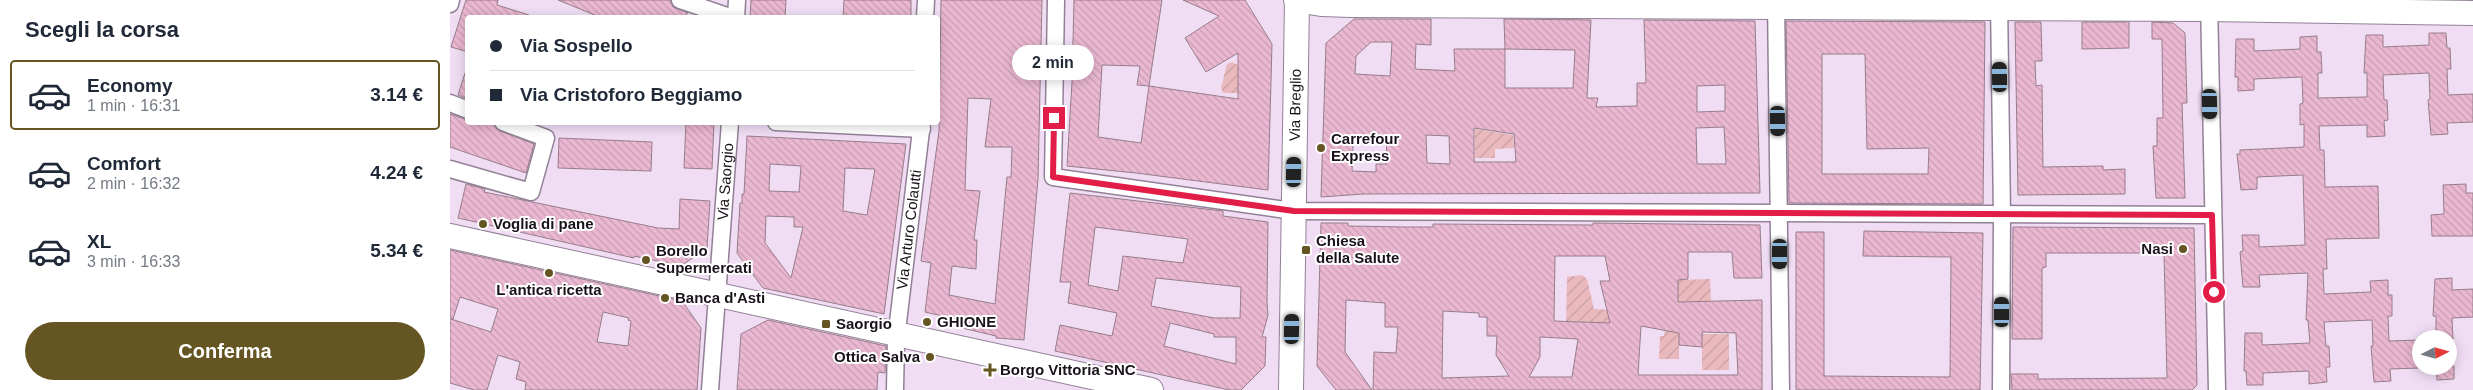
<!DOCTYPE html>
<html lang="it">
<meta charset="utf-8">
<style>
body{margin:0;font-family:Helvetica,sans-serif;background:#f2f2f3;color:#1f2937;height:100vh;display:flex;flex-direction:column;font-size:19px;white-space:nowrap}
*{box-sizing:border-box;margin:0}
p{font-size:16px;color:#747a83}
.icon{flex:none;width:28px;height:28px;fill:none;stroke:currentColor;stroke-width:2;stroke-linecap:round;stroke-linejoin:round}
.map{position:relative;flex:1;overflow:hidden}
.drawer{display:flex;flex-direction:column;background:#fff;width:450px}
.drawer>*{flex:none}
.guide{position:absolute;left:15px;top:15px;width:475px;height:110px;border-radius:5px;box-shadow:0 2px 12px #0003;display:grid;align-content:center;height:110px;padding:0 25px;background:#fff}
.needle{width:32px;rotate:84deg}
.fabs{position:absolute;left:1962px;top:330px;display:grid;gap:10px}
.fabs a{display:grid;place-items:center;width:45px;height:45px;border-radius:50%;background:#fff;box-shadow:0 2px 12px #0003;font-size:25px}
.end{position:absolute;width:22px;height:22px;margin:-11px;border:6px solid #e11d48;background:#fff;box-shadow:0 0 0 2px #fff}
.from{border-radius:50%}
.bubble{position:absolute;height:35px;border-radius:18px;background:#fff;box-shadow:0 2px 12px #0003;font-size:16px;font-weight:800;line-height:35px;text-align:center}
.car{position:absolute;width:15px;height:30px;margin:-15px -8px;border-radius:6px;box-shadow:0 0 4px 1px #0007;background:linear-gradient(#222 24%,#8ab4d8 0 40%,#222 0 76%,#8ab4d8 0 86%,#222 0)}
.guide b{display:flex;align-items:center;gap:18px;height:48px;font-size:19px}
.guide b+b{border-top:1px solid #e0e1e3}
.guide i{width:12px;height:12px;background:#1f2937}
ul{padding:0;list-style:none}
li{display:flex;align-items:center;gap:15px;height:70px;margin:0 10px 8px;padding:0 15px;border:2px solid transparent;border-radius:5px}
li div{flex:1}
li b{display:block;font-size:19px}
li em{font-style:normal;font-weight:800}
li.on{border-color:#645522}
li>.icon{width:45px;height:45px;stroke-width:1.5}
h2{padding:0 25px;font-size:22px;line-height:60px}
.button{display:flex;gap:10px;margin-top:auto;padding:10px 25px}
.button a{flex:1;height:58px;border-radius:30px;background:#645522;color:#fff;font-size:20px;font-weight:800;line-height:58px;text-align:center}
main{display:flex;flex:1;min-height:0}
.map>svg:first-child{display:block}
.garden{fill:url(#garden-furrows)}
.building{fill:url(#building-back-hatch);stroke:#977d8a;fill-rule:evenodd}
.lines{fill:none;stroke-linecap:round;stroke-linejoin:round}
.street-casing{stroke:#928196;stroke-width:19}
.secondary-casing{stroke:#928196;stroke-width:26}
.street{stroke:#fff;stroke-width:16}
.secondary{stroke:#fff;stroke-width:24}
.route{stroke:#e11d48;stroke-width:6}
.poi-dot{fill:#645522;stroke:#fff;stroke-width:2}
.labels{text-anchor:middle;stroke-width:4;stroke-linejoin:round;paint-order:stroke}
.street-label{font-size:15px;fill:#19121a;stroke:#fff}
.poi-label{font-size:15px;font-weight:bold;fill:#19121a;stroke:#fff;text-anchor:start}
</style>
<main>
<section class="drawer">
<h2>Scegli la corsa</h2>
<ul>
<li class="on"><svg class="icon" aria-label="car" viewBox="0 0 24 24"><path d="M5 17H2v-5l4-1 3-4h7l3 4 3 1v5h-3M9 17h6M6 11h13"/><circle cx="7" cy="17" r="2"/><circle cx="17" cy="17" r="2"/></svg><div><b>Economy</b><p>1 min · 16:31</p></div><em>3.14 €</em></li>
<li><svg class="icon" aria-label="car" viewBox="0 0 24 24"><path d="M5 17H2v-5l4-1 3-4h7l3 4 3 1v5h-3M9 17h6M6 11h13"/><circle cx="7" cy="17" r="2"/><circle cx="17" cy="17" r="2"/></svg><div><b>Comfort</b><p>2 min · 16:32</p></div><em>4.24 €</em></li>
<li><svg class="icon" aria-label="car" viewBox="0 0 24 24"><path d="M5 17H2v-5l4-1 3-4h7l3 4 3 1v5h-3M9 17h6M6 11h13"/><circle cx="7" cy="17" r="2"/><circle cx="17" cy="17" r="2"/></svg><div><b>XL</b><p>3 min · 16:33</p></div><em>5.34 €</em></li>
</ul>
<div class="button"><a>Conferma</a></div>
</section>
<div class="map">
<svg width="2023" height="390" viewBox="0 0 2023 390">
<defs>
<pattern id="garden-furrows" width="10" height="10" patternUnits="userSpaceOnUse" patternTransform="scale(1.25)"><rect width="10" height="10" fill="#eab9bd"/><path d="M-1 1l2-2M0 10L10 0M9 11l2-2" fill="none" stroke="#c89ea2"/></pattern>
<pattern id="building-back-hatch" width="6" height="6" patternUnits="userSpaceOnUse" patternTransform="scale(1.25)"><rect width="6" height="6" fill="#ebb8d2"/><path d="M-1 5l2 2M0 0l6 6M5-1l2 2" fill="none" stroke="#c99db4"/></pattern>
</defs>
<rect width="100%" height="100%" fill="#f0ddf4"/>
<g class="garden">
<path d="M782 62 788 65V93H773L771 88 777 64Z"/>
<path d="M1025 129 1063 135 1064 148 1045 149V158H1025Z"/>
<path d="M1132 275 1137 279 1144 309 1169 310 1173 324 1116 321 1117 277Z"/>
<path d="M1260 279 1261 301 1228 302V280Z"/>
<path d="M1215 330 1229 333V359H1209L1210 336H1214Z"/>
<rect x="1252" y="334" width="27" height="36"/>
</g>
<g class="building">
<path d="M16 0H48L47 5 79 15 78 18H18V52L1 47Z"/>
<path d="M108 0H220L223 7 238 13 232 18H152Z"/>
<path d="M301 0H336L335 18H300Z"/>
<path d="M394 0H461V18H393Z"/>
<path d="M491 0H592L588 179 574 340 546 338V336L508 327 510 320 475 312 481 263 471 261 489 131ZM518 98 541 99 535 147H562L561 177H557L545 304 499 295 502 266 526 269 527 240H524L530 191 515 190Z"/>
<path d="M624 0H712L699 86 788 99V53L756 72 735 38 769 16 733 0H795L822 44 818 190 686 173 617 166 622 82ZM652 65 690 66 687 85 699 86 691 143 648 137Z"/>
<path d="M904 19H981V45L966 44 965 69 1005 71 1004 49H1055L1054 19 1141 20 1137 98H1148L1146 107 1187 106V83H1196L1194 20 1305 21 1310 193 913 194 871 197 876 43ZM921 42H942L940 76 905 74 906 56ZM1055 49 1125 50 1123 88H1055ZM1275 85V111L1247 112V86ZM1274 127 1276 164H1247L1246 128ZM1024 128 1064 134 1066 162H1024ZM937 135 936 164H926V172L902 171 903 144ZM976 135 999 136 1000 164 977 163Z"/>
<path d="M1336 21 1535 22 1533 204 1339 203ZM1372 54H1415L1417 149 1479 148 1478 174H1372Z"/>
<path d="M1565 22H1591L1592 61H1585L1586 86 1592 85 1593 167 1653 166V170L1675 169V194L1568 195Z"/>
<path d="M1632 22H1679V48L1632 49Z"/>
<path d="M1702 22 1723 23 1735 33 1737 103H1732L1735 198H1706L1703 146H1707V118H1713L1712 39H1702Z"/>
<path d="M1979 33H1996L1997 48H2000L2001 69H1997L1998 95 2023 94V122L1997 123 1998 134 1981 135 1978 100 1980 99 1979 73 1933 75 1934 100H1937L1938 120 1934 121 1935 136 1917 137V125L1869 126 1870 150H1874L1875 187 1928 186 1929 238 1876 239 1877 269H1873L1874 294 1921 292 1920 281 1938 280V295H1942V316H1938L1939 341 1971 340V368L1940 369 1941 381 1924 382 1921 346H1923L1922 320 1874 322 1876 346H1879L1880 367H1876L1877 382 1859 384V371L1813 373V385H1797L1796 371H1794L1795 333H1812V345L1860 343 1858 320H1856L1858 273 1809 275 1810 287H1793L1790 252 1793 251 1792 235H1809V247L1855 245 1853 175 1807 177V189L1791 190 1787 154H1790V150L1854 147V124L1850 125V104L1853 103 1852 77 1804 79V90L1788 91V77H1785L1786 39H1804V51L1850 49V37L1867 36V52H1871L1872 73H1868V98L1917 97V73H1914L1916 35H1933V47L1979 45Z"/>
<path d="M15 73H18V99L8 95Z"/>
<path d="M0 114 18 120V122H43L50 131 84 144 76 173 0 147Z"/>
<path d="M236 122H264L262 169 234 168Z"/>
<path d="M297 136 456 144 434 314 313 288 287 253 290 203H292V194H294ZM320 164 351 166 349 192 319 191ZM395 168 425 169 417 215 393 211ZM316 216 344 217V227H353L341 278 315 243Z"/>
<path d="M109 138 202 142 201 171 108 168Z"/>
<path d="M16 184 35 189 34 192 208 228 229 229 230 199 260 201 257 248 231 266 184 256V258L8 218Z"/>
<path d="M2016 184V193H2023V236H1982L1981 215 1994 214 1993 185Z"/>
<path d="M620 193 773 211V216L818 222 817 302 818 315 812 337H816L815 366 791 390H779L605 351 610 325 662 336 667 313 618 303 621 282H610ZM645 227 738 239 733 263 673 256 668 291 638 285ZM706 278 791 287 790 318H764L701 306ZM720 323 764 334V337H786V364L714 346Z"/>
<path d="M871 223H898V226L956 227H983V224L1143 225V223L1310 225 1312 278H1284L1282 252H1238V279L1228 280V302L1312 300V390H923L924 352 946 353 948 327H935V303L896 300 895 352 922 390H886L867 366ZM1105 256H1155L1160 281H1150L1160 323 1104 321ZM993 311 1029 313V317H1037V336H1047L1046 355 1059 376 992 378ZM1191 326 1229 333V345L1252 347V332L1286 333 1288 375H1188ZM1090 337 1128 339 1122 377H1079L1090 357Z"/>
<path d="M1563 227 1744 228 1747 385 1742 390H1562L1561 374H1588V379L1717 378 1714 253H1596V267L1592 268V339H1562Z"/>
<path d="M1414 231 1533 233 1530 390H1346V232H1374V376L1500 377 1501 257 1413 256Z"/>
<path d="M0 250 232 301 251 328 247 390H75L76 382 66 379 70 362 48 355 37 390H24L0 383ZM10 297 48 309 41 332 1 319H3ZM153 312 179 318 178 320 181 321 178 346 147 342Z"/>
<path d="M2002 278V290L2023 289V317L2002 318 2003 339H1986V316H1983L1985 279Z"/>
<path d="M318 320 436 346 435 373 428 372 427 390H287L291 334Z"/>
<path d="M1986 366H2004V379L1987 380Z"/>
</g>
<g class="lines">
<g class="street-casing">
<g id="street">
<path d="M230 0 283 18"/>
<path d="M606 0 603 177 843 211 1762 215"/>
<path d="M1326 0 1331 390"/>
<path d="M1549 0 1552 215 1551 390"/>
<path d="M1759 0 1767 390"/>
<path d="M0 4 1 0"/>
<path d="M286 18 287 0"/>
<path d="M475 18 476 0"/>
<path d="M0 103 18 110"/>
<path d="M326 122 472 129"/>
<path d="M0 169 81 192 96 138 53 122"/>
<path id="s1" d="M260 390 280 122"/>
<path id="s2" d="M445 390 446 339 472 122"/>
</g>
</g>
<g class="secondary-casing">
<g id="secondary">
<path d="M846 0 871 4 902 5 1759 9 2023 13"/>
<path d="M0 236 701 390"/>
<path id="s3" d="M841 390 847 0"/>
</g>
</g>
<use href="#street" class="street"/>
<use href="#secondary" class="secondary"/>
</g>
<g class="lines">
<path class="route" d="M604 118 603 177 844 211 1762 215 1764 292"/>
</g>
<g class="poi-dot">
<circle cx="871" cy="148" r="5"/>
<circle cx="33" cy="224" r="5"/>
<circle cx="1733" cy="249" r="5"/>
<rect x="851" y="245" width="10" height="10" rx="2.5"/>
<circle cx="196" cy="260" r="5"/>
<circle cx="99" cy="273" r="5"/>
<circle cx="215" cy="298" r="5"/>
<circle cx="477" cy="322" r="5"/>
<rect x="371" y="319" width="10" height="10" rx="2.5"/>
<circle cx="480" cy="357" r="5"/>
<path d="M537.5 362.5h5v5h5v5h-5v5h-5v-5h-5v-5h5z"/>
</g>
<g class="labels">
<g class="street-label">
<text dy="5" stroke="none"><textPath href="#s3" startOffset="285">Via Breglio</textPath></text>
<text dy="5" stroke="none"><textPath href="#s1" startOffset="209">Via Saorgio</textPath></text>
<text dy="5" stroke="none"><textPath href="#s2" startOffset="161">Via Arturo Colautti</textPath></text>
</g>
<g class="poi-label">
<text x="881" y="144">Carrefour<tspan x="881" dy="17">Express</tspan></text>
<text x="43" y="229">Voglia di pane</text>
<text x="866" y="246">Chiesa<tspan x="866" dy="17">della Salute</tspan></text>
<text x="1723" y="254" text-anchor="end">Nasi</text>
<text x="206" y="256">Borello<tspan x="206" dy="17">Supermercati</tspan></text>
<text x="99" y="295" text-anchor="middle">L'antica ricetta</text>
<text x="225" y="303">Banca d'Asti</text>
<text x="487" y="327">GHIONE</text>
<text x="386" y="329">Saorgio</text>
<text x="470" y="362" text-anchor="end">Ottica Salva</text>
<text x="550" y="375">Borgo Vittoria SNC</text>
</g>
</g>
</svg>
<div class="fabs">
<a><svg class="needle" viewBox="-14 -14 28 28"><path d="M0-13l5 13h-10z" fill="#e53935"/><path d="M0 13l5-13h-10z" fill="#747a83"/></svg></a>
</div>
<i class="end from" style="left:1764px;top:292px"></i>
<i class="end" style="left:604px;top:118px"></i>
<div class="bubble" style="left:562px;top:45px;width:82px">2 min</div>
<i class="car" style="left:1550px;top:77px;rotate:359deg"></i>
<i class="car" style="left:1760px;top:104px;rotate:179deg"></i>
<i class="car" style="left:1328px;top:121px;rotate:179deg"></i>
<i class="car" style="left:844px;top:172px;rotate:1deg"></i>
<i class="car" style="left:1330px;top:254px;rotate:180deg"></i>
<i class="car" style="left:1552px;top:312px;rotate:0deg"></i>
<i class="car" style="left:842px;top:329px;rotate:1deg"></i>
<div class="guide">
<b><i class="from"></i>Via Sospello</b>
<b><i></i>Via Cristoforo Beggiamo</b>
</div>
</div>
</main>
